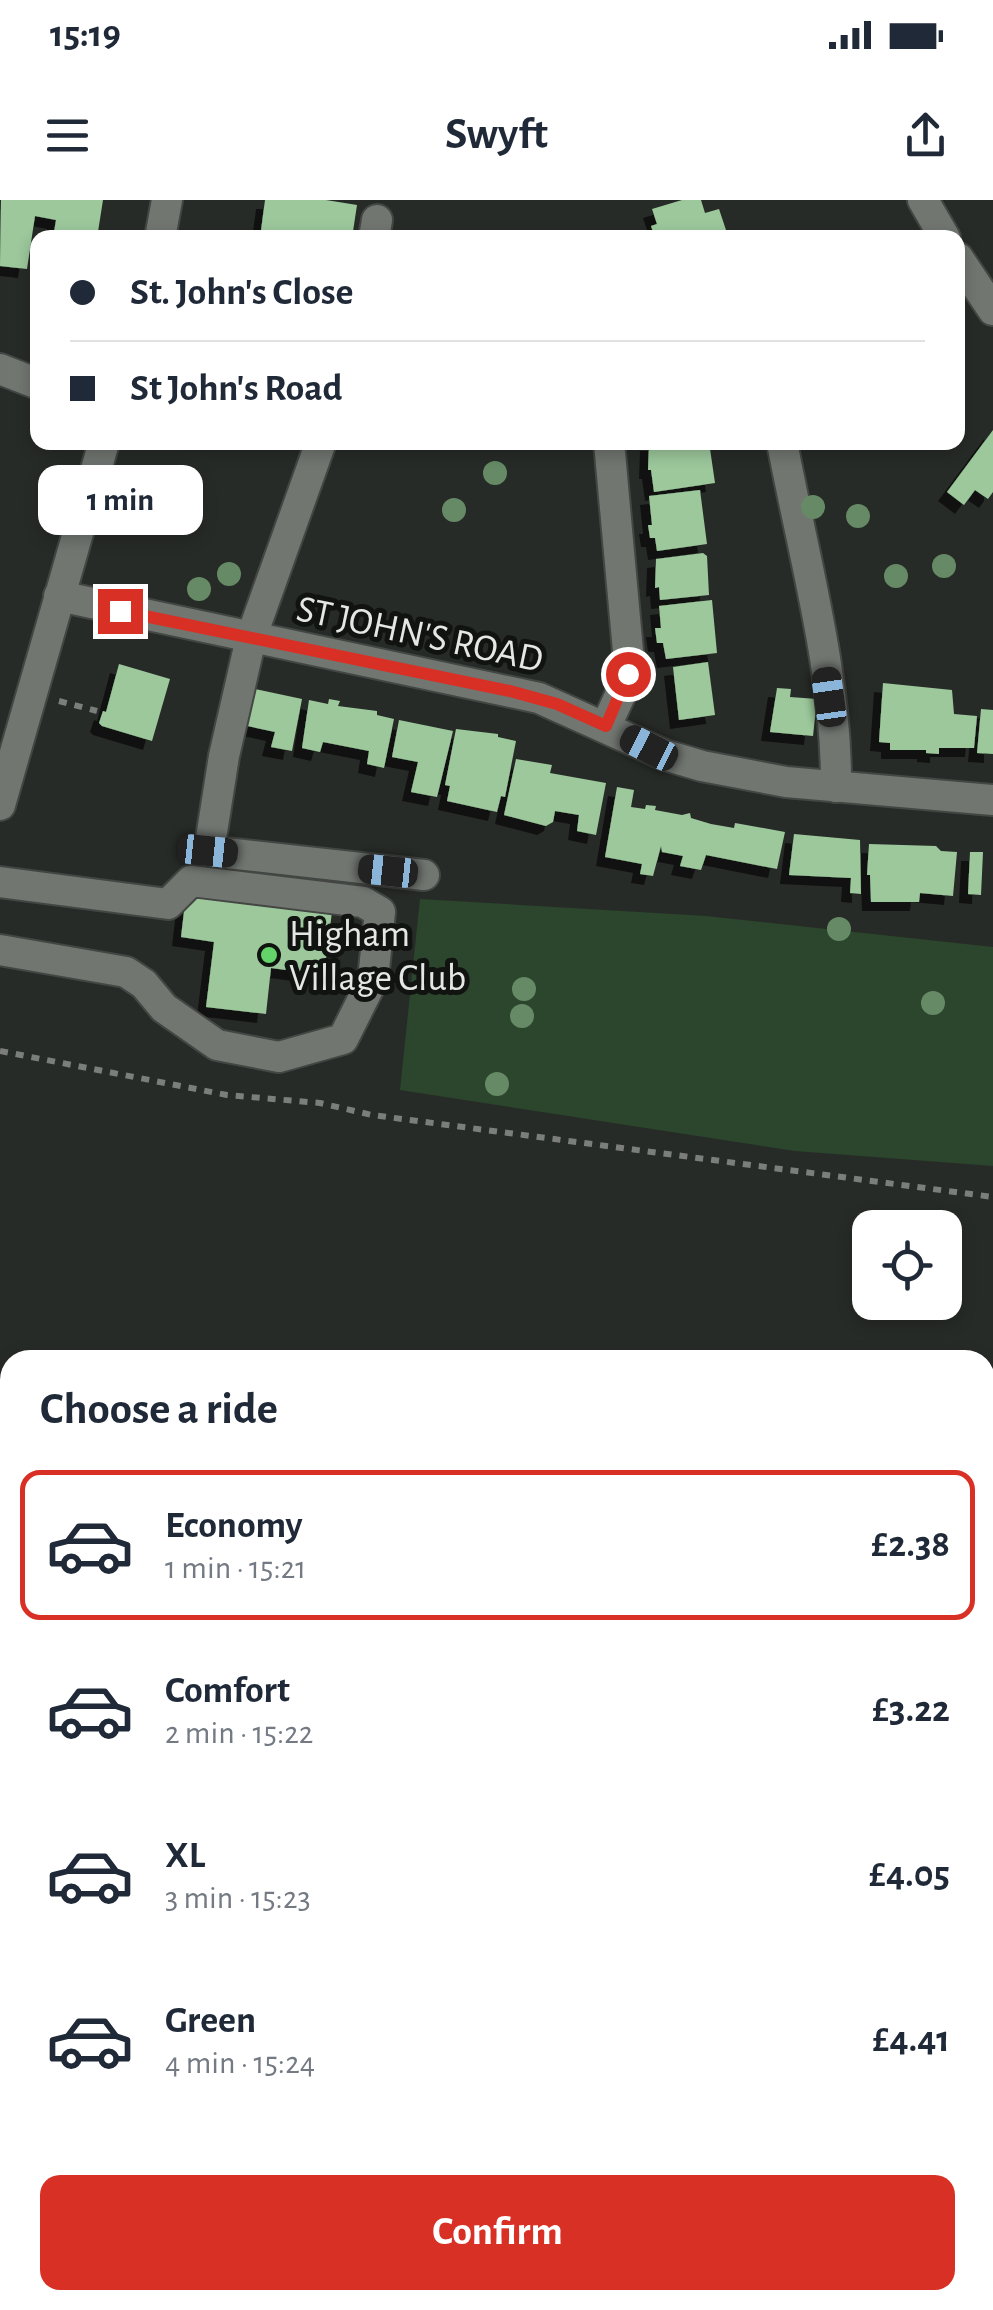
<!DOCTYPE html>
<meta charset="utf-8">
<style>
body{margin:0;font-family:"Alegreya Sans",sans-serif;background:#f6f6f7;color:#1f2937;height:100vh;display:flex;flex-direction:column;font-size:38px;white-space:nowrap}
*{box-sizing:border-box;margin:0}
p{font-size:32px;color:#747a83}
.icon{flex:none;width:55px;height:55px;fill:none;stroke:currentColor;stroke-width:2;stroke-linecap:round;stroke-linejoin:round}
.map{position:relative;flex:1;overflow:hidden}
.drawer{position:absolute;left:0px;top:1150px;width:995px;height:960px;display:flex;flex-direction:column;background:#fff;border-radius:30px 30px 0 0;box-shadow:0 5px 15px #0003}
.drawer>*{flex:none}
.guide{position:absolute;left:30px;top:30px;width:935px;height:220px;border-radius:20px;box-shadow:0 5px 15px #0003;display:grid;align-content:center;height:220px;padding:0 40px;background:#fff}
.controls{position:absolute;left:852px;top:1010px;display:grid;gap:20px}
.controls a{display:grid;place-items:center;width:110px;height:110px;border-radius:20px;background:#fff;box-shadow:0 5px 15px #0003;font-size:50px}
.end{position:absolute;width:45px;height:45px;margin:-22px;border:12px solid #d93025;background:#fff;box-shadow:0 0 0 5px #fff}
.from{border-radius:50%}
.bubble{position:absolute;height:70px;border-radius:20px;background:#fff;box-shadow:0 5px 15px #0003;font-size:32px;font-weight:600;line-height:70px;text-align:center}
.car{position:absolute;width:30px;height:60px;margin:-30px -15px;border-radius:12px;box-shadow:0 0 8px 2px #0007;background:linear-gradient(#222 24%,#8ab4d8 0 40%,#222 0 76%,#8ab4d8 0 86%,#222 0)}
.guide b{display:flex;align-items:center;gap:35px;height:95px;font-size:38px}
.guide b+b{border-top:2px solid #e0e1e3}
.guide i{width:25px;height:25px;background:#1f2937}
ul{padding:0;list-style:none}
li{display:flex;align-items:center;gap:30px;height:150px;margin:0 20px 15px;padding:0 20px;border:5px solid transparent;border-radius:20px}
li div{flex:1}
li b{display:block;font-size:38px}
li em{font-style:normal;font-weight:600}
li.on{border-color:#d93025}
li>.icon{width:90px;height:90px;stroke-width:1.5}
h2{padding:0 40px;font-size:45px;line-height:120px}
.button{display:flex;gap:20px;margin-top:auto;padding:20px 40px}
.button a{flex:1;height:115px;border-radius:20px;background:#d93025;color:#fff;font-size:40px;font-weight:600;line-height:115px;text-align:center}
.status{display:flex;justify-content:space-between;align-items:center;height:70px;padding:0 50px;background:#fff;direction:ltr}
.status svg{height:28px;fill:currentColor}
header{display:flex;justify-content:space-between;align-items:center;height:130px;padding:0 40px;background:#fff;font-size:45px;font-weight:600}
.map>svg:first-child{display:block}
.green{fill:#2b462c}
.building{fill:#9cc89c;filter:url(#shadow)}
.lines{fill:none;stroke-linecap:round;stroke-linejoin:round}
.minor-casing{stroke:#434643;stroke-width:34}
.path{stroke:#7b7e7b;stroke-width:6;stroke-dasharray:8 8;stroke-linecap:butt}
.minor{stroke:#717671;stroke-width:30}
.tree{fill:#658a65}
.route{stroke:#d93025;stroke-width:12}
.poi-dot{fill:#62d469;stroke:#111311;stroke-width:4}
.labels{text-anchor:middle;stroke-width:10;stroke-linejoin:round;paint-order:stroke}
.street-label{font-size:38px;fill:#e5e7e5;stroke:#111311}
.poi-label{font-size:38px;fill:#e5e7e5;stroke:#111311;text-anchor:start}
</style>
<div class="status"><b>15:19</b><svg viewBox="0 0 49 12"><path d="M0 12V9h3v3zM5 12V6h3v6zM10 12V3h3v9zM15 12V0h3v12zM26 1h20v11H26zM47 4h2v5h-2z"/></svg></div>
<header><svg class="icon" aria-label="menu" viewBox="0 0 24 24"><path d="M4 6h16M4 12h16M4 18h16"/></svg>Swyft<svg class="icon" aria-label="share" viewBox="0 0 24 24"><path d="M12 15V3M7 8l5-5 5 5M5 13v7h14v-7"/></svg></header>
<div class="map">
<svg width="993" height="2110" viewBox="0 0 993 2110">
<defs>
<filter id="shadow"><feDropShadow dx="-9" dy="9" stdDeviation="0" flood-color="#0009"/></filter>
</defs>
<rect width="100%" height="100%" fill="#272b27"/>
<g class="green">
<path d="M420 699 706 716 993 747V966L795 951 400 890Z"/>
<path d="M0 2006 10 2007V2100H985L993 2101V2110H0Z"/>
</g>
<g class="building">
<path d="M1 0H103L97 38H53L56 20 35 16 27 69 0 66Z"/>
<path d="M265 0H326L357 5 352 38H260Z"/>
<path d="M682 0H701L705 13 719 9 726 30 702 38H655L651 26 657 24 652 9Z"/>
<path d="M993 230V292L988 299 975 290 964 305 947 292Z"/>
<path d="M649 242H709L715 283 654 292 651 270H648Z"/>
<path d="M700 290 707 344 657 351 655 338H650L648 325H652L649 296Z"/>
<path d="M703 353 707 356 709 395 660 400 659 387 655 388 656 359Z"/>
<path d="M712 400 717 453 666 459 663 443H657L655 428H661L659 406Z"/>
<path d="M708 462 715 515 679 520 673 467Z"/>
<path d="M119 464 170 479 152 541 102 526 99 523 103 511 106 512Z"/>
<path d="M883 483 952 490 954 514 977 516 974 548H939V554L926 553V550H890V543L879 542Z"/>
<path d="M251 488 302 499 292 551 271 547 275 532 243 525Z"/>
<path d="M777 488 791 489 790 497 817 499 813 536 770 532Z"/>
<path d="M329 499 340 501 338 506 377 511V515L394 519 384 568 367 564 369 551 323 542 320 552 302 548 309 500 328 504Z"/>
<path d="M981 509 993 510V554L977 553Z"/>
<path d="M399 520 453 531 437 597 411 592 418 562 392 557Z"/>
<path d="M456 529 498 534V537L516 541 505 597 501 596 497 612 447 601 450 586 445 585Z"/>
<path d="M516 559 552 565 550 573 606 583 596 635 577 631 579 615 555 611 553 622 546 626 504 615Z"/>
<path d="M617 587 634 590 631 607 645 609 646 605 656 606 655 610 682 615 690 613 691 618 711 624 734 628 735 623 785 632 777 669 706 655 701 670 680 666 683 656 662 652 661 646 653 676 640 674 642 664 605 657Z"/>
<path d="M794 634 860 640 861 694 850 693 851 678 789 675Z"/>
<path d="M869 644 936 646 941 651 957 652 953 696 920 693 919 702H871L870 675H867Z"/>
<path d="M970 652H983L981 695 968 694Z"/>
<path d="M187 686 333 704 324 775 271 768 266 814 206 807 214 742 181 737Z"/>
</g>
<g class="lines">
<g class="minor-casing">
<g id="minor">
<path d="M923 0 945 38"/>
<path d="M160 38 167 0"/>
<path d="M374 38 377 20"/>
<path d="M958 58 993 110"/>
<path d="M0 169 38 184"/>
<path d="M321 242 251 438 224 556 209 651 424 675"/>
<path d="M782 242C803 355 837 472 836 587"/>
<path d="M59 396 539 498 665 555 702 566 786 582 993 600"/>
<path d="M606 526 627 480 629 462 609 242"/>
<path d="M0 605 104 242"/>
<path d="M0 682 168 704 191 681 363 702 380 712 373 779 343 839 279 857 217 845 164 808 144 784 126 772 0 750"/>
</g>
</g>
<g class="path">
<path d="M59 501 97 511"/>
<path d="M0 851 227 895 320 903 372 915 993 997"/>
</g>
<use href="#minor" class="minor"/>
</g>
<g class="tree">
<circle cx="495" cy="273" r="12"/>
<circle cx="813" cy="307" r="12"/>
<circle cx="454" cy="310" r="12"/>
<circle cx="858" cy="316" r="12"/>
<circle cx="944" cy="366" r="12"/>
<circle cx="229" cy="374" r="12"/>
<circle cx="896" cy="376" r="12"/>
<circle cx="199" cy="389" r="12"/>
<circle cx="839" cy="729" r="12"/>
<circle cx="524" cy="789" r="12"/>
<circle cx="933" cy="803" r="12"/>
<circle cx="522" cy="816" r="12"/>
<circle cx="497" cy="884" r="12"/>
</g>
<g class="lines">
<path class="route" d="M120 411 510 491 557 504 606 526 628 474"/>
</g>
<circle class="poi-dot" cx="269" cy="755" r="10"/>
<g class="labels">
<g class="street-label">
<text transform="translate(420 433) rotate(12)" y="13">ST JOHN'S ROAD</text>
</g>
<g class="poi-label">
<text x="289" y="746">Higham<tspan x="289" dy="44">Village Club</tspan></text>
</g>
</g>
</svg>
<div class="controls">
<a><svg class="icon" aria-label="locate" viewBox="0 0 24 24"><circle cx="12" cy="12" r="6"/><path d="M12 2v4M12 18v4M2 12h4M18 12h4"/></svg></a>
</div>
<i class="end from" style="left:628px;top:474px"></i>
<i class="end" style="left:120px;top:411px"></i>
<div class="bubble" style="left:38px;top:265px;width:165px">1 min</div>
<i class="car" style="left:829px;top:497px;rotate:352deg"></i>
<i class="car" style="left:649px;top:548px;rotate:297deg"></i>
<i class="car" style="left:208px;top:651px;rotate:96deg"></i>
<i class="car" style="left:388px;top:671px;rotate:276deg"></i>
<div class="guide">
<b><i class="from"></i>St. John's Close</b>
<b><i></i>St John's Road</b>
</div>
<section class="drawer">
<h2>Choose a ride</h2>
<ul>
<li class="on"><svg class="icon" aria-label="car" viewBox="0 0 24 24"><path d="M5 17H2v-5l4-1 3-4h7l3 4 3 1v5h-3M9 17h6M6 11h13"/><circle cx="7" cy="17" r="2"/><circle cx="17" cy="17" r="2"/></svg><div><b>Economy</b><p>1 min · 15:21</p></div><em>£2.38</em></li>
<li><svg class="icon" aria-label="car" viewBox="0 0 24 24"><path d="M5 17H2v-5l4-1 3-4h7l3 4 3 1v5h-3M9 17h6M6 11h13"/><circle cx="7" cy="17" r="2"/><circle cx="17" cy="17" r="2"/></svg><div><b>Comfort</b><p>2 min · 15:22</p></div><em>£3.22</em></li>
<li><svg class="icon" aria-label="car" viewBox="0 0 24 24"><path d="M5 17H2v-5l4-1 3-4h7l3 4 3 1v5h-3M9 17h6M6 11h13"/><circle cx="7" cy="17" r="2"/><circle cx="17" cy="17" r="2"/></svg><div><b>XL</b><p>3 min · 15:23</p></div><em>£4.05</em></li>
<li><svg class="icon" aria-label="car" viewBox="0 0 24 24"><path d="M5 17H2v-5l4-1 3-4h7l3 4 3 1v5h-3M9 17h6M6 11h13"/><circle cx="7" cy="17" r="2"/><circle cx="17" cy="17" r="2"/></svg><div><b>Green</b><p>4 min · 15:24</p></div><em>£4.41</em></li>
</ul>
<div class="button"><a>Confirm</a></div>
</section>
</div>
